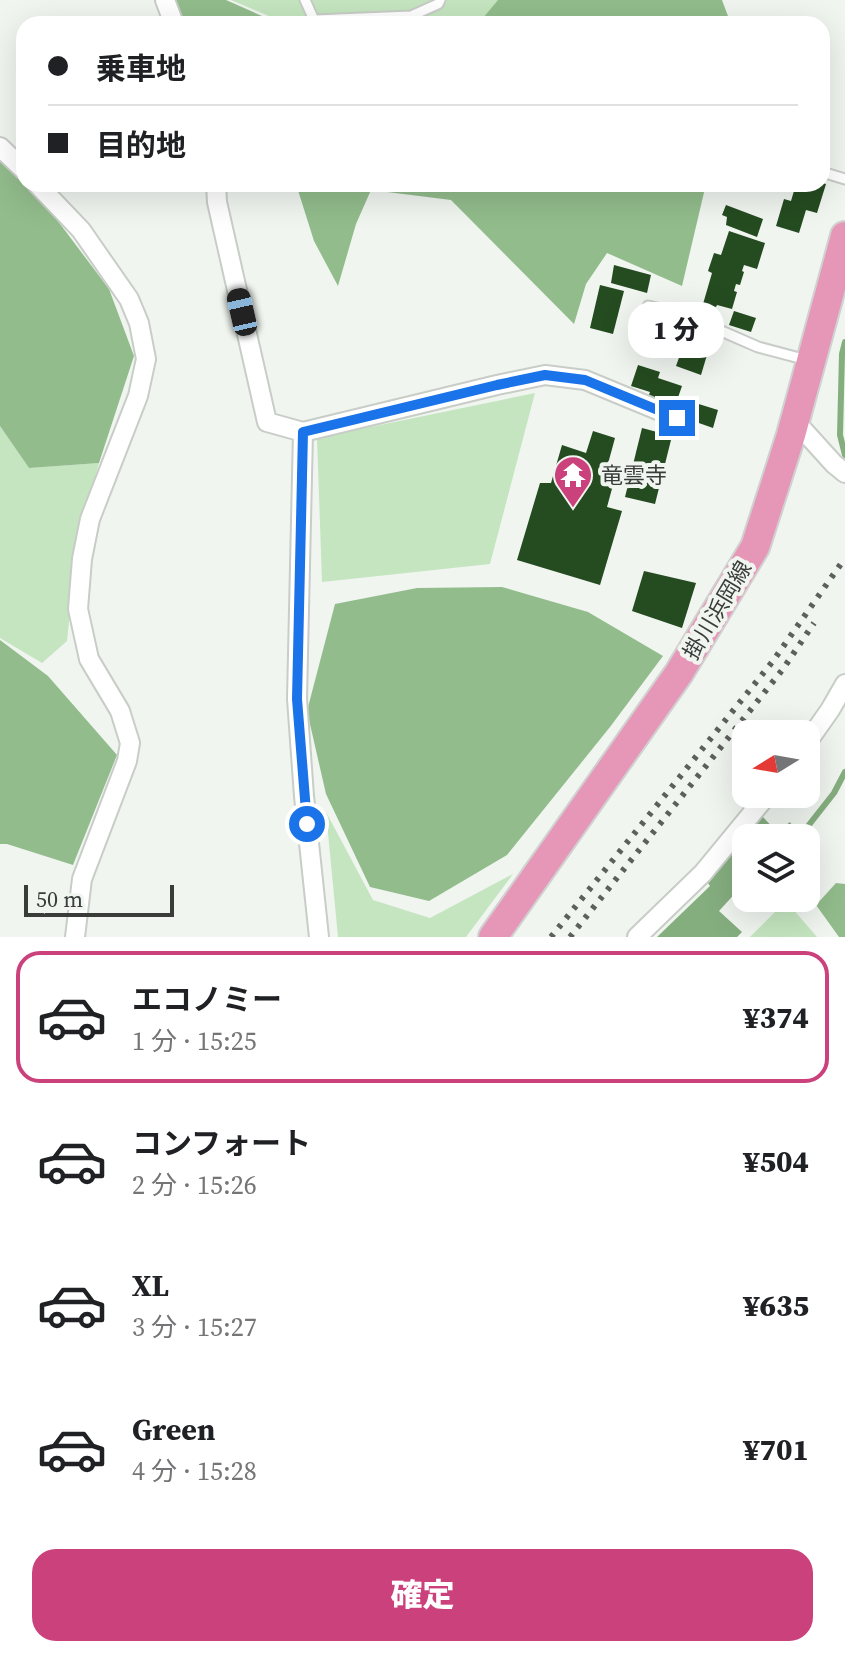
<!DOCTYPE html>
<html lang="ja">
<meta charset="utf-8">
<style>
body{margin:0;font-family:"Source Serif 4","Noto Sans JP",serif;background:#f6f6f6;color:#202124;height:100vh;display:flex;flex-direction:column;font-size:30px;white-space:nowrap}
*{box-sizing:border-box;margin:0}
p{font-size:26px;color:#757577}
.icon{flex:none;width:44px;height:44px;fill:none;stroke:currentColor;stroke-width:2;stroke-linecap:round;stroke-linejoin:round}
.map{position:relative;height:937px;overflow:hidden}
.sheet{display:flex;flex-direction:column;background:#fff;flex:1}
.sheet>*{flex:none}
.top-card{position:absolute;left:16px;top:16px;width:814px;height:176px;border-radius:24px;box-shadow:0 8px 32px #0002;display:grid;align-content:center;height:176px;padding:0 32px;background:#fff}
.needle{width:52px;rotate:259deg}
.controls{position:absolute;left:732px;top:720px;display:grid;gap:16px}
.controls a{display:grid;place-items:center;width:88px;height:88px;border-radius:16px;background:#fff;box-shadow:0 8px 32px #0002;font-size:40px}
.scale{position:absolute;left:24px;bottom:20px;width:150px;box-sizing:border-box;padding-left:8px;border:4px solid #3a3c3a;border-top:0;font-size:22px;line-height:28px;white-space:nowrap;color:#3a3c3a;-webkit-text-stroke:6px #f0f5f0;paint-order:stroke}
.end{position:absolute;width:36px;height:36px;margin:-18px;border:10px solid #1a73e8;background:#fff;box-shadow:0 0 0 4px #fff}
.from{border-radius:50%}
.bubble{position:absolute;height:56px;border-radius:24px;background:#fff;box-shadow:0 8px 32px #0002;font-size:26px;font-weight:800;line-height:56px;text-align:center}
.car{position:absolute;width:24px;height:48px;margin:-24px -12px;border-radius:10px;box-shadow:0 0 6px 2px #0007;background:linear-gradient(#222 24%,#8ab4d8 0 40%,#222 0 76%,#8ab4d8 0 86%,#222 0)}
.top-card b{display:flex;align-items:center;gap:28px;height:76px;font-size:30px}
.top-card b+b{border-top:2px solid #e0e0e0}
.top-card i{width:20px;height:20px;background:#202124}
ul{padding:14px 0 0;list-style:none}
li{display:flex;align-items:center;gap:24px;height:132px;margin:0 16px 12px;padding:0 16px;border:4px solid transparent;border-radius:24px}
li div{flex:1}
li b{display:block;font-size:30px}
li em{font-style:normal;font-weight:800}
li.active{border-color:#ca417b}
li>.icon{width:72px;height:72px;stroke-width:1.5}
.cta{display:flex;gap:16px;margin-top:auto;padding:16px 32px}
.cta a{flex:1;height:92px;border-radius:24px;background:#ca417b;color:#fff;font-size:32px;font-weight:800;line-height:92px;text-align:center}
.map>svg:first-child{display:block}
.green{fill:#c4e5bf}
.forest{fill:#92bc8c}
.water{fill:#85ae7f}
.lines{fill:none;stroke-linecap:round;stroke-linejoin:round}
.stream{stroke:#85ae7f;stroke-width:6}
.building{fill:#254b20}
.lane-casing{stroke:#c8cdc7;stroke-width:13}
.street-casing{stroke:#c8cdc7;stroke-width:22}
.primary-casing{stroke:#d0d0d0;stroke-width:32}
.lane{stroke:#fff;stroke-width:9}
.street{stroke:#fff;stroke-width:18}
.primary{stroke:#e697b7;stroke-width:28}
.rail{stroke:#5c5f5c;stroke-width:6;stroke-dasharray:4 8;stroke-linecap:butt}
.route{stroke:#1a73e8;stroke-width:10}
.labels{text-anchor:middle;stroke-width:8;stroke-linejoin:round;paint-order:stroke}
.poi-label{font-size:22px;fill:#3a3c3a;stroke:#f0f5f0;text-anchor:start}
.street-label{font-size:22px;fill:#3a3c3a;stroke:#f0f5f0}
</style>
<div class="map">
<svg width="845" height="937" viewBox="0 0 845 937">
<rect width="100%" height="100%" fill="#f0f5f0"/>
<g class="green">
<path d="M231 0H503L484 24H288Z"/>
<path d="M535 393 490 564 322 582 317 438Z"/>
<path d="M0 426 29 468 99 463 77 542 67 641 42 663 0 638Z"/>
<path d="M326 812 373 900 430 918 513 874 466 937H338Z"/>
<path d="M786 901 817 937H750Z"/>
</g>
<g class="forest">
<path d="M176 0H226L280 24H185Z"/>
<path d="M498 0H722L731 24H478Z"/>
<path d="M0 162 22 173 24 176V184H30L109 289 134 356 99 463 29 468 0 426Z"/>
<path d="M296 184H706L682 286 607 253 586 284 574 324 451 200 371 190 356 224 338 286 314 241Z"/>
<path d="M502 587 588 612 663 656 610 727 507 855 429 901 370 887 326 794 307 711 335 604 417 588Z"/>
<path d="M0 640 48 676 117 755 73 865 7 844H0Z"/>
<path d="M836 883 845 884V937H839L816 905Z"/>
</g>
<path class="water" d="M760 814 777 832 790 822 800 838H746V891L740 888 719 911 742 932 737 937H657L710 886 706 880Z"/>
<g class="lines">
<g class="stream">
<path d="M845 342 842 354 840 435 845 455"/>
<path d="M801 835 834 793 845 772"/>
</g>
</g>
<g class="building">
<path d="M822 183 826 184 817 213 806 210 799 233 776 226 784 199 791 201 796 184Z"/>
<path d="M726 205 763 219 757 237 726 225 727 217 722 215Z"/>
<path d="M729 231 765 243 757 269 744 265 742 271 744 272 740 285 736 284 734 291 737 292 732 309 717 305 716 307 703 304 712 273 708 271 714 253 721 255Z"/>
<path d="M614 265 651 275 647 293 611 283Z"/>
<path d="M600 285 624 291 613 334 590 328Z"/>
<path d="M734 311 756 318 751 332 729 325Z"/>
<path d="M690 327 713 335 701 375 676 366Z"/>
<path d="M638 365 660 372 658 378 682 386 673 412 646 403 650 392 631 386Z"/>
<path d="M689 401 718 410 713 428 696 422 698 417 685 413Z"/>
<path d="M642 428 672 436 655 504 625 497Z"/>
<path d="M593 431 615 438 606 471 616 474 607 507 622 511 600 585 517 560 540 483H551L562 445 586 453Z"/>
<path d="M644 571 696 583 682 628 632 611Z"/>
</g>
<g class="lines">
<g class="lane-casing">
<g id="lane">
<path d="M305 0 314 20 411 16 438 4 440 0"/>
<path d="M822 172 845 179"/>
<path d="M648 306 680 313 758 347 807 360"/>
</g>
</g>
<g class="street-casing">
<g id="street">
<path d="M165 0 174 24"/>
<path d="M0 147 24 170"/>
<path d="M37 184 81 230 129 299 139 323 146 359 138 396 90 519 82 559 78 609 89 659 120 711 130 743 127 761 82 879 75 937"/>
<path d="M216 184 217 202 267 422 303 432"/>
<path d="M795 421 834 464 845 473"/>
<path d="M806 744 830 710 845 684"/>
<path d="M319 937 304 796 297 699 303 432 497 385 545 375 585 380 677 418"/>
<path d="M637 937 703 873 768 794"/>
</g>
</g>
<g class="primary-casing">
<path id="primary" d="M493 937 679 673 755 547 791 435 845 236"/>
</g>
<use href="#lane" class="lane"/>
<use href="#street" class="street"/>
<use href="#primary" class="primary"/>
<g class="rail">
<path d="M551 937 773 661 845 558"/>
<path d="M570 937 783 669 814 623"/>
</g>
</g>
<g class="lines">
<path class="route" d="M307 824 297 699 303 432 497 385 545 375 585 380 677 418"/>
</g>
<defs>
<g id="temple-pin" transform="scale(2)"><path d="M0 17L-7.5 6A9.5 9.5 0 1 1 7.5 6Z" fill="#ca417b" stroke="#f0f5f0"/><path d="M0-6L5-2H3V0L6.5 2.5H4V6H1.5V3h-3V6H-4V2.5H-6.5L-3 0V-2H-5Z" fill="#fff"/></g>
</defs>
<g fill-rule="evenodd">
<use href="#temple-pin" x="573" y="475"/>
</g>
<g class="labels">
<g class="poi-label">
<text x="601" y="483">竜雲寺</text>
</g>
<g class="street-label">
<text transform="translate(717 610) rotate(-59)" y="8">掛川浜岡線</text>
</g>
</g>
</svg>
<div class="controls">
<a><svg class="needle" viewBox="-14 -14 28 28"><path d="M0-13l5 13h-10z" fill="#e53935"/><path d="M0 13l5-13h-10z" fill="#757577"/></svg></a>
<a><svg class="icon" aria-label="layers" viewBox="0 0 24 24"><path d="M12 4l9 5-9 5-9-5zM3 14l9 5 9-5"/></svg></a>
</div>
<div class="scale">50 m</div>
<i class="end from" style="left:307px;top:824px"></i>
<i class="end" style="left:677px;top:418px"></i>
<div class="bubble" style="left:628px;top:302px;width:96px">1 分</div>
<i class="car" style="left:242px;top:312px;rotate:347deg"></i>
<div class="top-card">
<b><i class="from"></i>乗車地</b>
<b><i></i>目的地</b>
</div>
</div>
<section class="sheet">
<ul>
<li class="active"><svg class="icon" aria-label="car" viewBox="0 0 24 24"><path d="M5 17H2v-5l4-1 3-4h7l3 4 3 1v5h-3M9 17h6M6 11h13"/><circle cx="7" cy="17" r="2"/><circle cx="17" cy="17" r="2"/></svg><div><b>エコノミー</b><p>1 分 · 15:25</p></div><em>¥374</em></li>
<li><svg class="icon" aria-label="car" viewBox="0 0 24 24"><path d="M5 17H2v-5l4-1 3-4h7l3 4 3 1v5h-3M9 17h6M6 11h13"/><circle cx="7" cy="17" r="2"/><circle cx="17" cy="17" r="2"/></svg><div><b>コンフォート</b><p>2 分 · 15:26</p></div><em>¥504</em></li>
<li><svg class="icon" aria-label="car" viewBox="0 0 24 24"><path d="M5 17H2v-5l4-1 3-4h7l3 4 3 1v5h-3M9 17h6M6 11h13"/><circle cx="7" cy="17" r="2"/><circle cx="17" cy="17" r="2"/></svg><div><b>XL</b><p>3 分 · 15:27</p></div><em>¥635</em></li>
<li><svg class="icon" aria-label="car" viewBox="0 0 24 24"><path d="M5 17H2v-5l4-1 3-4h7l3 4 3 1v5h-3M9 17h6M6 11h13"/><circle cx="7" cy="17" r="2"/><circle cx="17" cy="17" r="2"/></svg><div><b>Green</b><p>4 分 · 15:28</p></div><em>¥701</em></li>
</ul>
<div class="cta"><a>確定</a></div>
</section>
